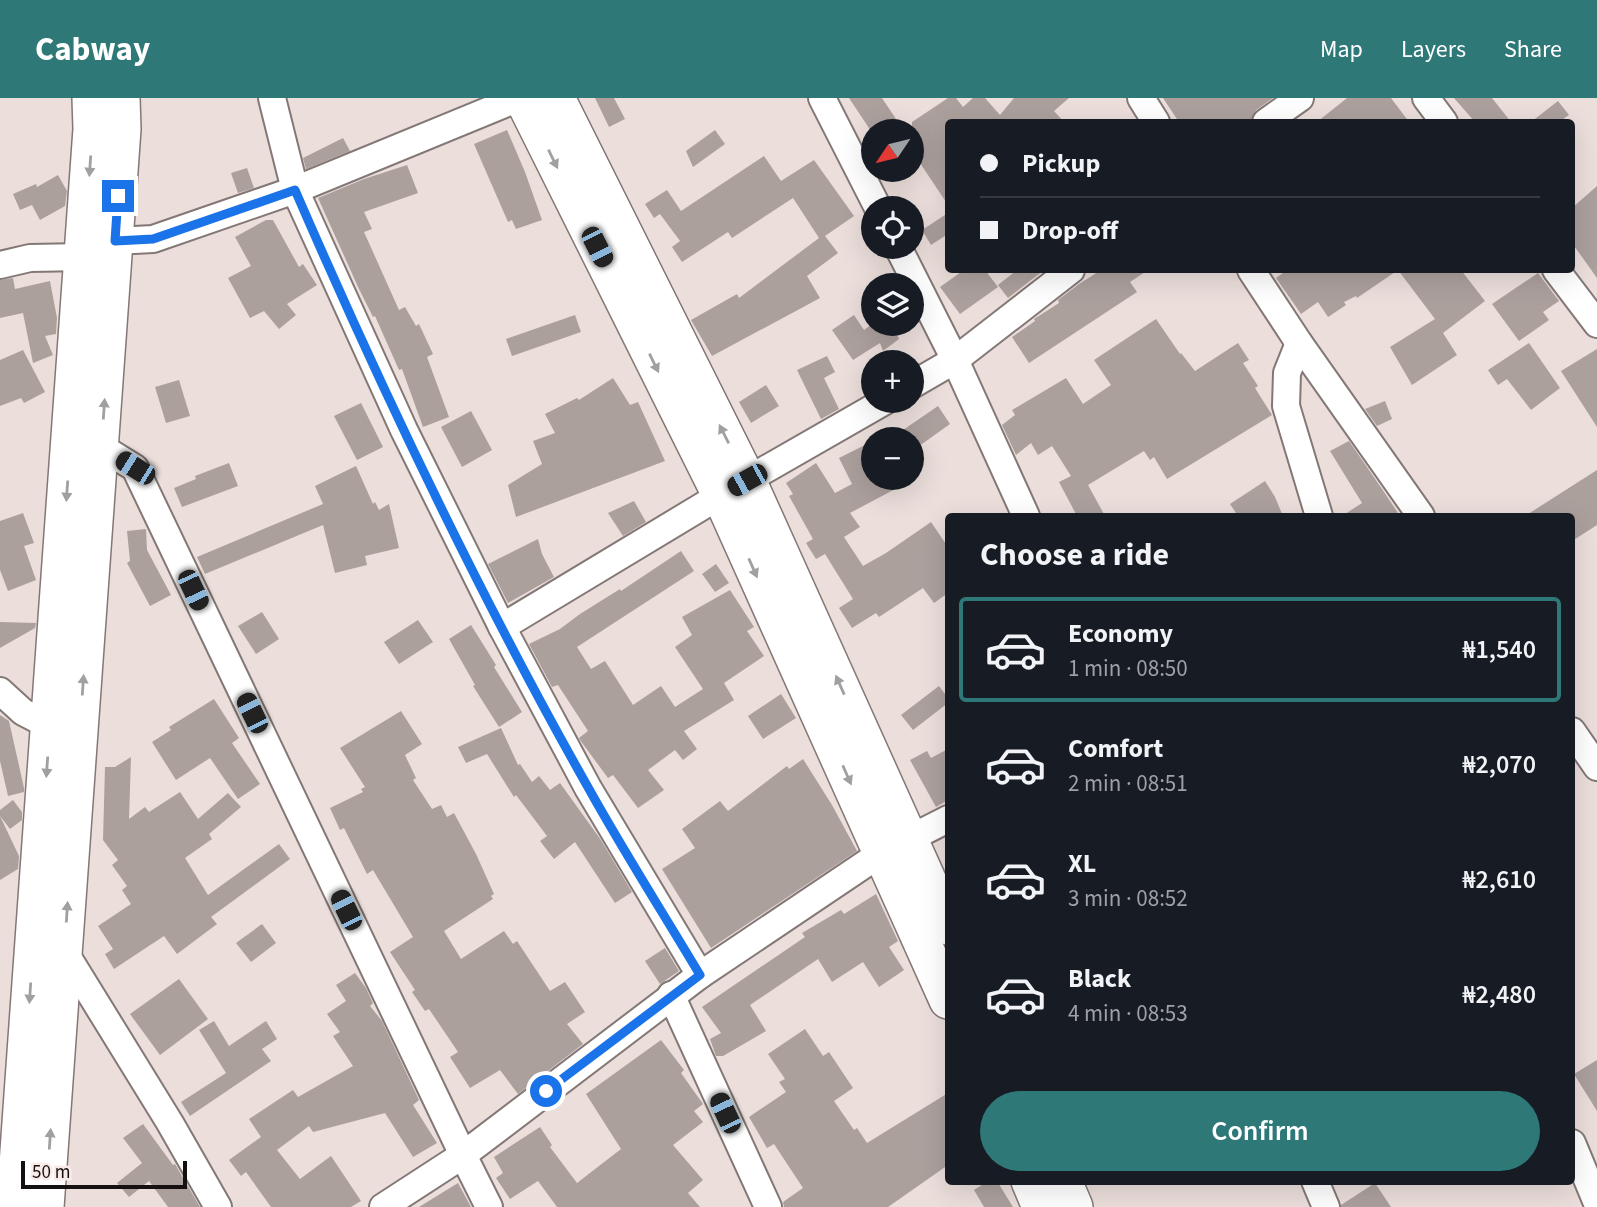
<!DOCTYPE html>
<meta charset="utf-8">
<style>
body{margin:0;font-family:"Source Sans 3",sans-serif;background:#20242c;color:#f1f3f6;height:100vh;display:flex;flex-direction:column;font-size:26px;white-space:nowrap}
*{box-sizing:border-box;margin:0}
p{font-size:23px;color:#9ea1a6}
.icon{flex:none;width:38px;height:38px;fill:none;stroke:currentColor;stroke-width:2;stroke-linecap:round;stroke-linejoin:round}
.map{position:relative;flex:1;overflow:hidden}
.panel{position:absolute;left:945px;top:415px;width:630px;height:672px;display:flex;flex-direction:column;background:#171b24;border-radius:7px;box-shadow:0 7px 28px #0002}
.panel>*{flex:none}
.top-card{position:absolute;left:945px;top:21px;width:630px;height:154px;border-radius:7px;box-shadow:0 7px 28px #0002;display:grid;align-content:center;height:154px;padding:0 35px;background:#171b24}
.needle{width:46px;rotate:235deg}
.controls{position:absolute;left:861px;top:21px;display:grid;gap:14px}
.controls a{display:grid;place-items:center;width:63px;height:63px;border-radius:50%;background:#171b24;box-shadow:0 7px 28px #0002;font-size:35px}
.scale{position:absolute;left:21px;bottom:18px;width:166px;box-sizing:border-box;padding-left:7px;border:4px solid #151110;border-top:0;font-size:19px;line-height:24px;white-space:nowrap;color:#151110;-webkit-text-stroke:5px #f9ece8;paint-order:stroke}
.end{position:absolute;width:32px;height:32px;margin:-16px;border:9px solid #1a73e8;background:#fff;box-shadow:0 0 0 4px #fff}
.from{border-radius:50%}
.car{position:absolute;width:21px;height:42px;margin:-21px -10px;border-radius:9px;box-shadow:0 0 5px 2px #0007;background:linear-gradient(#222 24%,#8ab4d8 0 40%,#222 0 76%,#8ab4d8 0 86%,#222 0)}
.top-card b{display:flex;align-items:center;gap:24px;height:66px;font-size:26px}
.top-card b+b{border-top:2px solid #363941}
.top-card i{width:18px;height:18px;background:#f1f3f6}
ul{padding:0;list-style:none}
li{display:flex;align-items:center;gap:21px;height:105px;margin:0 14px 10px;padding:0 21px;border:4px solid transparent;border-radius:7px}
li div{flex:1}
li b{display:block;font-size:26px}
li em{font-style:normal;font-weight:600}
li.on{border-color:#2f7878}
li>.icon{width:63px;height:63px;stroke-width:1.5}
h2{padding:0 35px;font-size:32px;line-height:84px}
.action{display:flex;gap:14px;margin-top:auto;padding:14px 35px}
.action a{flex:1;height:80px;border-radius:42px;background:#2f7878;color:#fff;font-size:28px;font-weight:600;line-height:80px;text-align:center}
header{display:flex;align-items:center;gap:42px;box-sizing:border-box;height:98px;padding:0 35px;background:#2f7878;color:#fff}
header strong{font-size:33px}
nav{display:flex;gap:38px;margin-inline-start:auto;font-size:24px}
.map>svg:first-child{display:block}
.building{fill:#aca09d}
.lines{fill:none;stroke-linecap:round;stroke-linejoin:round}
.street-casing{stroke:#837875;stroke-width:30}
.secondary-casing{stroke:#837875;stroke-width:40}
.street{stroke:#fff;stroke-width:26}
.secondary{stroke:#fff;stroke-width:37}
.oneway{fill:#a1a09f}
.route{stroke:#1a73e8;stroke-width:9}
</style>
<header>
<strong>Cabway</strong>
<nav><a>Map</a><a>Layers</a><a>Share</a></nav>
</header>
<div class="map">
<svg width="1597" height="1109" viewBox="0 0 1597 1109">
<rect width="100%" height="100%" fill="#ebdedb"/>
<g class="building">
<path d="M595 0H614L625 21 609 29Z"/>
<path d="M849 0H882L904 33H871Z"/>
<path d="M948 0H956L963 9 973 0H985L1000 17 1014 0H1069L1054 13 1064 24H948V107L912 53V24Z"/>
<path d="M1163 0H1273L1256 12 1250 24H1179Z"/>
<path d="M1347 0H1391L1409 24H1317Z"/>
<path d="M1454 0H1492L1511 24H1475Z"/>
<path d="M1558 3 1569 17 1559 24H1531Z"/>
<path d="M507 32 525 74 542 122 516 131 512 122 508 124 474 46Z"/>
<path d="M715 32 725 46 693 69 686 53Z"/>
<path d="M343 40 350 53 306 71 303 60Z"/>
<path d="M764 58 781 83 814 62 854 118 825 138 838 155 807 178 820 200 712 258 691 222 737 196 739 200 819 140 793 100 732 140 728 134 682 164 672 149 680 143 660 116 654 120 645 106 667 92 681 113Z"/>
<path d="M407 67 418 95 364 114 372 131 364 134 399 212 405 209 416 228 419 226 433 256 427 259 449 319 423 329 402 271 399 272 375 218 373 219 359 191 318 100 364 81Z"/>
<path d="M247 70 254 90 238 95 231 75Z"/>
<path d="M58 77 67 93 65 108 40 122 32 107 20 112 13 96 36 86 37 89Z"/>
<path d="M1597 88V180L1572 145V110Z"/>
<path d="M948 115V136L931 147 922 132Z"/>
<path d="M266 122H273L299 169 303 166 317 187 287 206 296 217 279 231 264 213 250 220 228 180 251 168 235 139Z"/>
<path d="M964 172H985L998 189 960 216 940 189Z"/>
<path d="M1017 172H1044L1008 200 998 187Z"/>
<path d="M1101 172H1148L1130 184 1137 194 1029 265 1012 239 1035 223 1034 221 1059 205 1058 202 1079 186Z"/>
<path d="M1287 172H1398L1357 200 1356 198 1344 204 1346 207 1328 219 1318 204 1301 216 1276 180Z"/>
<path d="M1398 172H1461L1485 203 1443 235 1457 257 1412 287 1390 249 1435 221Z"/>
<path d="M1538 175 1559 203 1543 214 1549 222 1519 243 1492 206Z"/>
<path d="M13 180 15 191 50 183 57 220 56 236 45 238 53 257 33 265 23 215 0 220V182Z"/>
<path d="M575 217 581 234 512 258 506 241Z"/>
<path d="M854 217 864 232 872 226H909L896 234 899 241 883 253 880 245 853 262 832 232Z"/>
<path d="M1156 221 1180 256 1181 255 1195 273 1238 245 1249 262 1243 265 1258 288 1255 290 1272 317 1167 381 1154 359 1150 362 1144 353 1088 387 1105 418H1077L1059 384 1071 378 1052 348 1038 357 1031 345 1016 357 1002 327 1015 317 1012 312 1066 280 1083 306 1111 287 1094 262Z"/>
<path d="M1529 245 1560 290 1531 312 1507 281 1498 287 1488 272Z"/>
<path d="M1597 251V329L1561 273Z"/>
<path d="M23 252 45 294 24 305 21 300 0 308V262Z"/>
<path d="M827 258 835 274 824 280 839 311 821 321 797 272Z"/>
<path d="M613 280 630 307 638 304 665 363 516 419 508 387 542 366 533 343 555 335 545 316 577 300 579 302Z"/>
<path d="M179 282 190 318 166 325 155 289Z"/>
<path d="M766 287 779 308 751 325 739 304Z"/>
<path d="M1385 303 1392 321 1377 328 1365 311Z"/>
<path d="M361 305 383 349 357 362 334 318Z"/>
<path d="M938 308 950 326 915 351 912 341H909L903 332Z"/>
<path d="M471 313 492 352 462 369 441 329Z"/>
<path d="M873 343V380H916L850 415 860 429 844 439 863 468 886 455 931 424 948 449V495L934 505 923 490 879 519 876 515 852 530 839 510 853 501 825 456 816 461 806 445 813 441 789 398 793 396 786 385 816 365 835 395 852 386 839 360Z"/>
<path d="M1349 343 1380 388 1400 418H1342L1362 405 1330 353Z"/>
<path d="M229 365 238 388 182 409 174 390 196 381 195 378Z"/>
<path d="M356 368 373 406 375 404 379 412 389 406 399 450 365 458 367 467 335 475 323 427 205 476 197 459 323 406 315 388Z"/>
<path d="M1597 372V427L1572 443V418H1525Z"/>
<path d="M1265 383 1275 399 1283 418H1238L1230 406Z"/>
<path d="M634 403 646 424 623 438 608 415Z"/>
<path d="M23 415 34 445 24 448 36 482 8 493 0 472V423Z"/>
<path d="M146 431 147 452 171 497 150 508 127 465 130 463 127 433Z"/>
<path d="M538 441 542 456 554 479 508 505 488 466Z"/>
<path d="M681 453 694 473 577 549 591 571 605 563 633 607 661 588 675 609 703 591 675 549 692 537 682 519 730 492 754 529 747 533 764 558 724 585 734 602 684 633 697 651 683 662 675 652 648 672 664 692 638 710 613 677 608 680 580 642 579 640 588 633 558 587 552 589 529 546 560 531 580 516 620 491 621 493Z"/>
<path d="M716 466 729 485 715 494 702 476Z"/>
<path d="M262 514 279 541 256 556 238 528Z"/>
<path d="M418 522 433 544 399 566 384 544Z"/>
<path d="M0 524 36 525 35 530 0 550Z"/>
<path d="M471 527 496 567 494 569 522 614 499 629 473 588 475 587 449 541Z"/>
<path d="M939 588 948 600V605L913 632 901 617Z"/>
<path d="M781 596 796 620 763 641 748 618Z"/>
<path d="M214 601 239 640 232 645 260 686 238 701 210 660 176 682 152 644 171 632 169 629Z"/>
<path d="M401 613 422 646 405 657 416 680 413 682 432 711 441 707 447 719 454 715 476 756 494 796 491 798 493 801 444 833 461 861 504 833 513 846 517 843 550 893 565 884 585 914 567 926 583 946 518 996 500 972 470 990 450 959 458 954 429 911 425 913 412 894 415 892 390 854 413 839 373 772 367 776 344 730 340 732 330 710 363 694 361 691 365 689 340 650Z"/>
<path d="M0 617 9 623 24 690V694L8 698 0 663Z"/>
<path d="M501 630 518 667 520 666 532 684 539 678 550 692 560 685 601 742 632 794 615 805 575 744 554 761 540 743 547 738 516 697 514 699 487 656 466 665 458 649Z"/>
<path d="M948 651V702L936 709 910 662 927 653 931 660Z"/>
<path d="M131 659 129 721 145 709 149 714 180 694 198 721 228 695 241 709 209 736 212 741 185 760 208 797 279 746 290 761 211 819 217 826 177 856 164 838 114 871 105 856 113 851 98 828 131 806 122 792 127 788 112 767 118 762 103 742 105 669H115Z"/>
<path d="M803 661 832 707 857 753 711 850 662 771 695 750 682 731 720 703 728 713 787 668 789 671Z"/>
<path d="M13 702 22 714V722L10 731 0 718V712Z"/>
<path d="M0 718 19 758 18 771 0 782Z"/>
<path d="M876 796 898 843 889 849 904 872 879 889 863 864 832 884 818 861 750 907 766 933 723 958H716L710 941 721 935 702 909 805 839 802 835 841 812 844 816Z"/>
<path d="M262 826 276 845 251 864 236 845Z"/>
<path d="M665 850 679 873 660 886 645 863Z"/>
<path d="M355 875 366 890 373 905 370 908 382 923 419 1002 413 1007 437 1045 413 1059 385 1015 313 1034 309 1028 277 1052 300 1081 331 1058 361 1103 351 1109H271L246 1074 241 1078 229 1062 261 1039 249 1021 293 992 298 999 353 968 333 938 340 934 327 916 346 903 336 887Z"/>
<path d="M179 881 208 921 160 957 130 916Z"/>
<path d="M214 923 229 948 266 923 277 941 262 951 271 963 190 1018 181 1004 226 975 199 932Z"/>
<path d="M805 931 823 958 829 954 853 990 834 1003 854 1032 857 1030 867 1045 948 995V1067L888 1109H784L783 1104 803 1090 774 1046 767 1050 749 1019 786 994 779 984 785 981 768 956Z"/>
<path d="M661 942 684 972 681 975 703 1006 694 1013 703 1024 673 1047 703 1082 688 1095 700 1109H557L538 1083 510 1101 496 1080 503 1075 494 1059 540 1029 552 1047 550 1049 577 1085 621 1051 586 996Z"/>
<path d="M1597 962V1013L1574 976Z"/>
<path d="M143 1026 173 1067 175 1066 200 1109H168L149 1083 129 1099 117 1085 142 1065 123 1040Z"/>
<path d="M988 1083H997L1013 1109H984L974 1092Z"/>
<path d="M458 1085 471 1109H419Z"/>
<path d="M1375 1085 1391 1109H1341V1107Z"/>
</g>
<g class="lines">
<g class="street-casing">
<g id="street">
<path d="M272 0 295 92 404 332 502 529 588 690 700 877"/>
<path d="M822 0 878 110"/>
<path d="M1141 0 1156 24"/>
<path d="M1426 0 1444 24"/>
<path d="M1266 24 1300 0"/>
<path d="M115 143 153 141 295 92 519 0"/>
<path d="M898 149 955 262 1026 418"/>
<path d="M0 167 30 160 84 159"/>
<path d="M1251 172 1299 245 1421 418"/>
<path d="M1556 172 1597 226"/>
<path d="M1299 245 1287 275 1286 308 1319 418"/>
<path d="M912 287 955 262 1071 172"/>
<path d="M101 349 135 370 463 1057 489 1109"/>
<path d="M502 529 721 397 885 303"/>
<path d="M0 593 23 614 50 628"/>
<path d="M1572 633 1597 669"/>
<path d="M64 853 170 1025 218 1109"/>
<path d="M671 897 768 1109"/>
<path d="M1572 1045 1597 1105"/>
<path d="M1315 1083 1326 1109"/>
<path d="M383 1109 463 1057 700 877 883 754 948 721"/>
</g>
</g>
<g class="secondary-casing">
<g id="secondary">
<path d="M523 0 721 397 948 902"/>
<path d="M556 0 747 382 948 828"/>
<path d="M1030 1083 1041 1109"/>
<path d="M1063 1083 1074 1109"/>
<path d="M15 1109 92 31 91 0"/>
<path d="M45 1109 122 31 121 0"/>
</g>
</g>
<use href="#street" class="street"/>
<use href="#secondary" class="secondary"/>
</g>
<defs><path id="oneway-solid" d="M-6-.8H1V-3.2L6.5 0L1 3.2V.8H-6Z" transform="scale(1.75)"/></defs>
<g class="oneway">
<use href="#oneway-solid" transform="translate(553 61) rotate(64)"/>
<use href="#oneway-solid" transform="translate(90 68) rotate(94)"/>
<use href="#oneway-solid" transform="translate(654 265) rotate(64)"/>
<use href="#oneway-solid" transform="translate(104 311) rotate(-86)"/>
<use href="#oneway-solid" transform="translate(724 336) rotate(-117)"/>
<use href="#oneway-solid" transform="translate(67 393) rotate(94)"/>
<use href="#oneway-solid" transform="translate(753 470) rotate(66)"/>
<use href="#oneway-solid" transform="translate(83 587) rotate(-86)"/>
<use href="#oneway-solid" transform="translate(840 587) rotate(-114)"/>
<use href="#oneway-solid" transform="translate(47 669) rotate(94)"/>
<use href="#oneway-solid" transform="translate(847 677) rotate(66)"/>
<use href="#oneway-solid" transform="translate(67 814) rotate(-86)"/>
<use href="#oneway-solid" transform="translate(30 895) rotate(94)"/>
<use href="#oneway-solid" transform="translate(50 1041) rotate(-86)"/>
</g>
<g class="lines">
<path class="route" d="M118 98 115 143 153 141 295 92C383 295 479 497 589 691 624 754 663 815 700 877L546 993"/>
</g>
</svg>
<div class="controls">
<a><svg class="needle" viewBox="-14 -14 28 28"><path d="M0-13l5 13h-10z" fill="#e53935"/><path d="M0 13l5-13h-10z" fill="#9ea1a6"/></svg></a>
<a><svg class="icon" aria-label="locate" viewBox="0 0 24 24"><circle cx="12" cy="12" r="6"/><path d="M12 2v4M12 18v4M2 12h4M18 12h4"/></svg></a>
<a><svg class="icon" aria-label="layers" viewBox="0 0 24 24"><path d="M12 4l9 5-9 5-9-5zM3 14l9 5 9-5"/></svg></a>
<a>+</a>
<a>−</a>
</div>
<div class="scale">50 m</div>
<i class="end from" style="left:546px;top:993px"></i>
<i class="end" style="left:118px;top:98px"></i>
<i class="car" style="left:597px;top:149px;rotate:153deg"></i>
<i class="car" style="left:135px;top:370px;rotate:302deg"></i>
<i class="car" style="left:747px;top:382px;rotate:241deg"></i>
<i class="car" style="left:193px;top:492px;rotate:155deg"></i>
<i class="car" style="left:252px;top:615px;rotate:334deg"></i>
<i class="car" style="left:346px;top:812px;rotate:334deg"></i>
<i class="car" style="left:725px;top:1015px;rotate:335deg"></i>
<div class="top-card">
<b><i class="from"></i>Pickup</b>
<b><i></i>Drop-off</b>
</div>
<section class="panel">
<h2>Choose a ride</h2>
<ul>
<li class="on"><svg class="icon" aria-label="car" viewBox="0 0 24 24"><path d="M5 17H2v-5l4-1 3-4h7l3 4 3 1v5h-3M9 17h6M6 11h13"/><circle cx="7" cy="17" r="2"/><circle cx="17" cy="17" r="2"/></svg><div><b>Economy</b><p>1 min · 08:50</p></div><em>₦1,540</em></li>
<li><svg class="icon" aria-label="car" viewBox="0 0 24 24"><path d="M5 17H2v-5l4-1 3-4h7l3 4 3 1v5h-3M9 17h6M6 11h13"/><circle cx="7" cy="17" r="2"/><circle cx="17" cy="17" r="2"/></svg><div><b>Comfort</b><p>2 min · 08:51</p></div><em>₦2,070</em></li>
<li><svg class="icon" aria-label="car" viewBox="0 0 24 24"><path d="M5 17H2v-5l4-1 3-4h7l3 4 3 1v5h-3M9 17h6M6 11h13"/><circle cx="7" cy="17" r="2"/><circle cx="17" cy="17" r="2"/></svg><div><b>XL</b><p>3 min · 08:52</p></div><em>₦2,610</em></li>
<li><svg class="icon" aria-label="car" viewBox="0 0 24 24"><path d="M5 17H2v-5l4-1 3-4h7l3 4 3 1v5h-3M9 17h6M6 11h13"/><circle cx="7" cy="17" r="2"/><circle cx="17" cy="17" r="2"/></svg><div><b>Black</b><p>4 min · 08:53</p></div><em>₦2,480</em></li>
</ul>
<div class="action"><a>Confirm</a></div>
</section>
</div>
